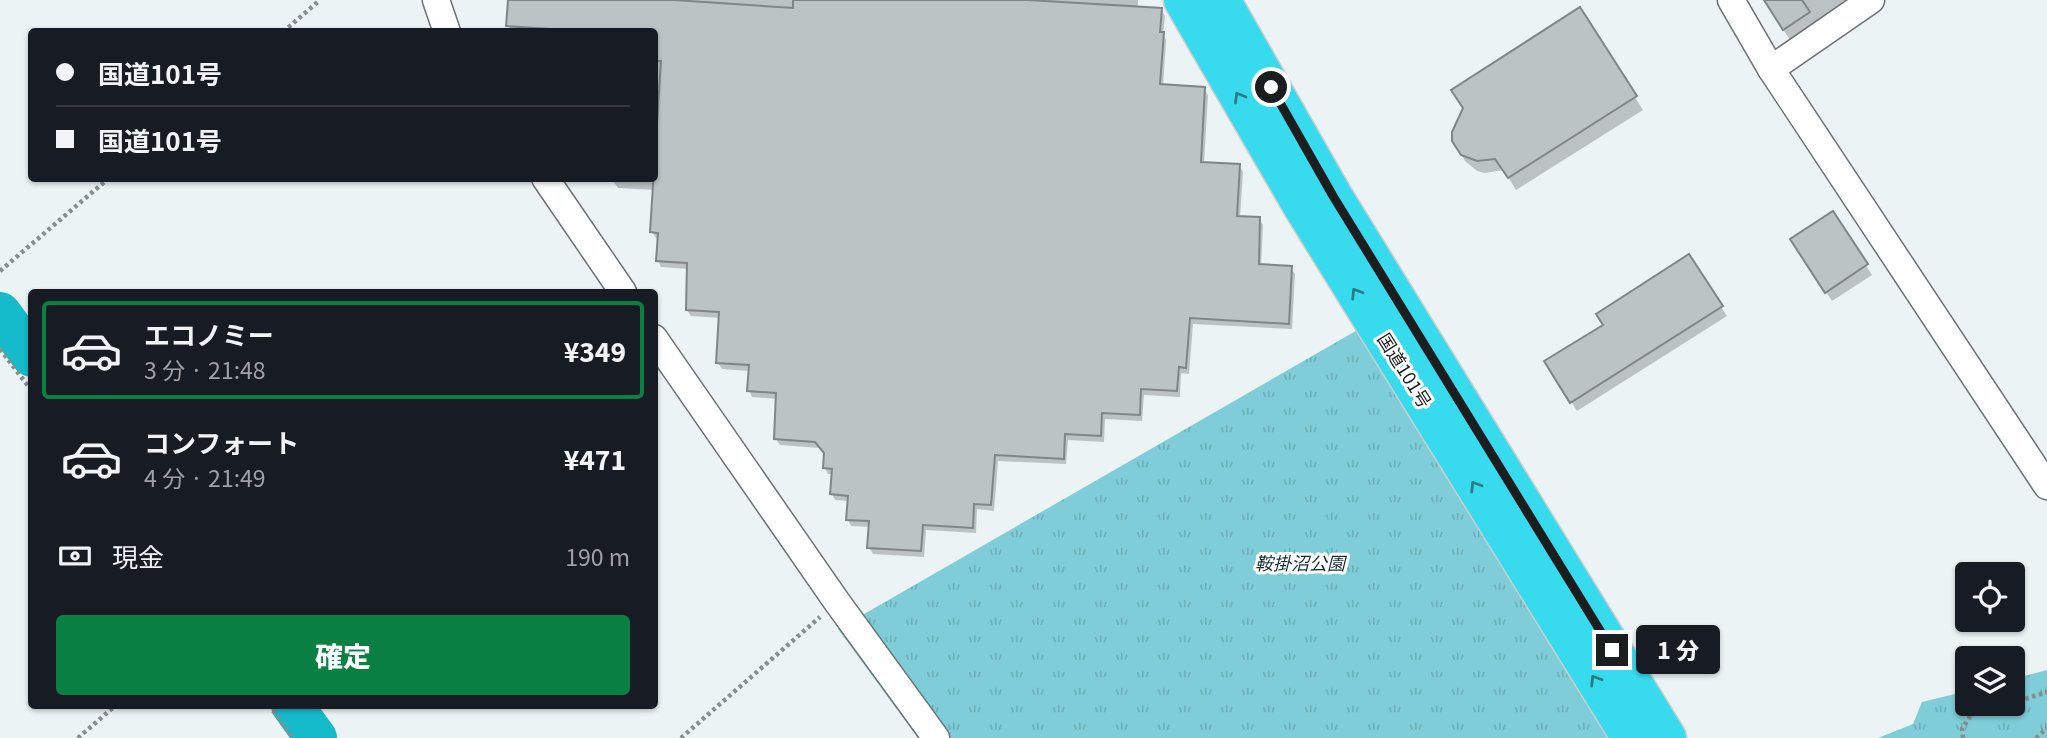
<!DOCTYPE html>
<html lang="ja">
<meta charset="utf-8">
<style>
body{margin:0;font-family:Georgia,"Noto Sans JP",serif;background:#242831;color:#f1f3f6;height:100vh;display:flex;flex-direction:column;font-size:26px;white-space:nowrap}
*{box-sizing:border-box;margin:0}
p{font-size:23px;color:#9ea1a6}
.icon{flex:none;width:38px;height:38px;fill:none;stroke:currentColor;stroke-width:2;stroke-linecap:round;stroke-linejoin:round}
.map{position:relative;flex:1;overflow:hidden}
.drawer{position:absolute;left:28px;top:289px;width:630px;height:420px;display:flex;flex-direction:column;background:#171b24;border-radius:7px;box-shadow:0 2px 5px #0004}
.drawer>*{flex:none}
.top-card{position:absolute;left:28px;top:28px;width:630px;height:154px;border-radius:7px;box-shadow:0 2px 5px #0004;display:grid;align-content:center;height:154px;padding:0 28px;background:#171b24}
.buttons{position:absolute;left:1955px;top:562px;display:grid;gap:14px}
.buttons a{display:grid;place-items:center;width:70px;height:70px;border-radius:7px;background:#171b24;box-shadow:0 2px 5px #0004;font-size:35px}
.end{position:absolute;width:32px;height:32px;margin:-16px;border:9px solid #1b1e1e;background:#fff;box-shadow:0 0 0 4px #fff}
.from{border-radius:50%}
.bubble{position:absolute;height:49px;border-radius:7px;background:#171b24;box-shadow:0 2px 5px #0004;font-size:23px;font-weight:800;line-height:49px;text-align:center}
.top-card b{display:flex;align-items:center;gap:24px;height:66px;font-size:26px}
.top-card b+b{border-top:2px solid #363941}
.top-card i{width:18px;height:18px;background:#f1f3f6}
ul{padding:12px 0 0;list-style:none}
li{display:flex;align-items:center;gap:21px;height:98px;margin:0 14px 10px;padding:0 14px;border:4px solid transparent;border-radius:7px}
li div{flex:1}
li b{display:block;font-size:26px}
li em{font-style:normal;font-weight:800}
li.selected{border-color:#0b8043}
li>.icon{width:63px;height:63px;stroke-width:1.5}
.pay{display:flex;align-items:center;gap:18px;height:77px;padding:0 28px;font-size:26px}
.pay p{margin-inline-start:auto}
.button{display:flex;gap:14px;margin-top:auto;padding:14px 28px}
.button a{flex:1;height:80px;border-radius:7px;background:#0b8043;color:#fff;font-size:28px;font-weight:800;line-height:80px;text-align:center}
.map>svg:first-child{display:block}
.park{fill:url(#park-tufts)}
.shadow{fill:#0003}
.lines{fill:none;stroke-linecap:round;stroke-linejoin:round}
.river{stroke:#15bbcb;stroke-width:42}
.building{fill:#bcc3c4;stroke:#808687;stroke-width:2}
.minor-casing{stroke:#6c7273;stroke-width:29}
.highway-casing{stroke:#cdcece;stroke-width:41}
.path{stroke:#888e8e;stroke-width:4.5;stroke-dasharray:3.5 3.5;stroke-linecap:butt}
.minor{stroke:#fff;stroke-width:26}
.highway{stroke:#38dbee;stroke-width:38}
.oneway{stroke:#2a7c86}
.route{stroke:#1b1e1e;stroke-width:9}
.labels{text-anchor:middle;stroke-width:6;stroke-linejoin:round;paint-order:stroke}
.street-label{font-size:18px;fill:#1b1e1e;stroke:#fff}
.park-label{font-size:18px;font-style:italic;fill:#183033;stroke:#fff}
</style>
<div class="map">
<svg width="2047" height="738" viewBox="0 0 2047 738">
<defs>
<pattern id="park-tufts" width="24" height="20" patternUnits="userSpaceOnUse" patternTransform="scale(1.75)"><rect width="24" height="20" fill="#7fcdd8"/><path d="M3 7l-1-3M5 7V3M7 7l1-3M15 17l-1-3M17 17v-4M19 17l1-3" fill="none" stroke="#6db0b9"/></pattern>
</defs>
<rect width="100%" height="100%" fill="#ebf3f4"/>
<g class="park">
<path d="M1361 328 1610 738H918L838 629Z"/>
<path d="M2047 670V738H1878L1913 724 1922 702 1967 691V704H2012L2013 679Z"/>
</g>
<g class="shadow">
<path d="M509 0H1138V8L1161 9 1165 16 1163 35 1166 40 1163 86 1204 89 1208 95 1204 164 1239 166 1243 172 1240 218 1259 219 1263 225 1261 266 1291 268 1295 274 1292 329 1193 324 1189 374 1181 373 1180 397 1144 395 1142 421 1105 419 1104 442 1068 440 1066 464 998 461 994 511 977 509 976 533 926 530 924 557 873 554 869 547 870 527 851 526 848 520 849 501 835 500 832 494 833 474H828L825 468V455L820 448 780 445 776 439 778 399 752 397 749 390 750 371 722 369 718 363 720 318 691 316 687 310 688 269 661 267 658 261 659 238H656L652 232 655 190 618 188 614 182V178H654V32L512 31 508 25Z"/>
<path d="M1764 0H1863L1794 46Z"/>
<path d="M1580 10 1643 110 1516 190 1504 170 1485 173 1477 171 1465 161 1457 148Z"/>
<path d="M1833 213 1872 275 1832 301 1798 249Z"/>
<path d="M1721 307 1727 316 1577 411 1546 361 1605 325Z"/>
</g>
<g class="lines">
<g class="river">
<path d="M0 313 32 356"/>
<path d="M292 705 316 738"/>
</g>
</g>
<g class="building">
<path d="M508 0H674L793 8V0H1028L1162 8 1160 32H1164L1160 84 1205 87 1201 162 1240 164 1237 216 1260 217 1259 264 1292 266 1289 324 1190 318 1186 368 1179 367 1177 391 1141 389 1140 415 1102 413 1101 436 1065 434 1064 459 995 455 991 505 974 504 973 528 923 525 921 551 867 548 869 521 846 520 848 496 830 494 832 469 823 468 824 453 815 442 774 439 776 393 747 391 749 365 716 363 719 312 686 310 687 263 656 261 658 233 650 232 661 61H654V32H598L506 26Z"/>
<path d="M1764 0H1802L1810 12 1783 30Z"/>
<path d="M1580 7 1637 96 1508 178 1495 159 1477 161 1461 155 1452 141V132L1463 108 1451 90Z"/>
<path d="M1833 211 1868 264 1825 293 1790 239Z"/>
<path d="M1689 254 1723 306 1570 403 1544 361 1603 325 1596 314Z"/>
</g>
<g class="lines">
<g class="minor-casing">
<g id="minor">
<path d="M436 0 447 32"/>
<path d="M1731 0 1771 69 2047 486"/>
<path d="M1771 69 1871 0"/>
<path d="M545 178 623 292"/>
<path d="M654 338 837 602 936 738"/>
</g>
</g>
<g class="highway-casing">
<g id="highway">
<path d="M1183 0 1301 204 1631 738"/>
<path d="M1221 0 1333 196 1667 738"/>
</g>
</g>
<g class="path">
<path d="M283 32 320 0"/>
<path d="M0 271 109 178"/>
<path d="M0 349 32 391"/>
<path d="M2012 703 2047 692"/>
<path d="M269 705 293 738"/>
<path d="M78 738 116 705"/>
<path d="M681 738 820 617"/>
<path d="M1963 738 1962 729 1971 715 2010 704"/>
<path d="M2036 738 2047 728"/>
</g>
<use href="#minor" class="minor"/>
<use href="#highway" class="highway"/>
</g>
<defs><path id="oneway-chevron" d="M-2-3.5L2.5 0L-2 3.5" fill="none" stroke-width="1.6" stroke-linecap="round" stroke-linejoin="round" transform="scale(1.75)"/></defs>
<g class="oneway">
<use href="#oneway-chevron" transform="translate(1239 97) rotate(-120)"/>
<use href="#oneway-chevron" transform="translate(1356 293) rotate(-122)"/>
<use href="#oneway-chevron" transform="translate(1475 486) rotate(-122)"/>
<use href="#oneway-chevron" transform="translate(1595 680) rotate(-122)"/>
</g>
<g class="lines">
<path class="route" d="M1271 87 1333 196 1612 650"/>
</g>
<g class="labels">
<g class="street-label">
<text transform="translate(1404 371) rotate(58)" y="6">国道101号</text>
</g>
<g class="park-label">
<text x="1300" y="570">鞍掛沼公園</text>
</g>
</g>
</svg>
<div class="buttons">
<a><svg class="icon" aria-label="locate" viewBox="0 0 24 24"><circle cx="12" cy="12" r="6"/><path d="M12 2v4M12 18v4M2 12h4M18 12h4"/></svg></a>
<a><svg class="icon" aria-label="layers" viewBox="0 0 24 24"><path d="M12 4l9 5-9 5-9-5zM3 14l9 5 9-5"/></svg></a>
</div>
<i class="end from" style="left:1271px;top:87px"></i>
<i class="end" style="left:1612px;top:650px"></i>
<div class="bubble" style="left:1636px;top:625px;width:84px">1 分</div>
<div class="top-card">
<b><i class="from"></i>国道101号</b>
<b><i></i>国道101号</b>
</div>
<section class="drawer">
<ul>
<li class="selected"><svg class="icon" aria-label="car" viewBox="0 0 24 24"><path d="M5 17H2v-5l4-1 3-4h7l3 4 3 1v5h-3M9 17h6M6 11h13"/><circle cx="7" cy="17" r="2"/><circle cx="17" cy="17" r="2"/></svg><div><b>エコノミー</b><p>3 分 · 21:48</p></div><em>¥349</em></li>
<li><svg class="icon" aria-label="car" viewBox="0 0 24 24"><path d="M5 17H2v-5l4-1 3-4h7l3 4 3 1v5h-3M9 17h6M6 11h13"/><circle cx="7" cy="17" r="2"/><circle cx="17" cy="17" r="2"/></svg><div><b>コンフォート</b><p>4 分 · 21:49</p></div><em>¥471</em></li>
</ul>
<div class="pay"><svg class="icon" aria-label="cash" viewBox="0 0 24 24"><path d="M3 7h18v10H3z"/><circle cx="12" cy="12" r="2"/></svg>現金<p>190 m</p></div>
<div class="button"><a>確定</a></div>
</section>
</div>
